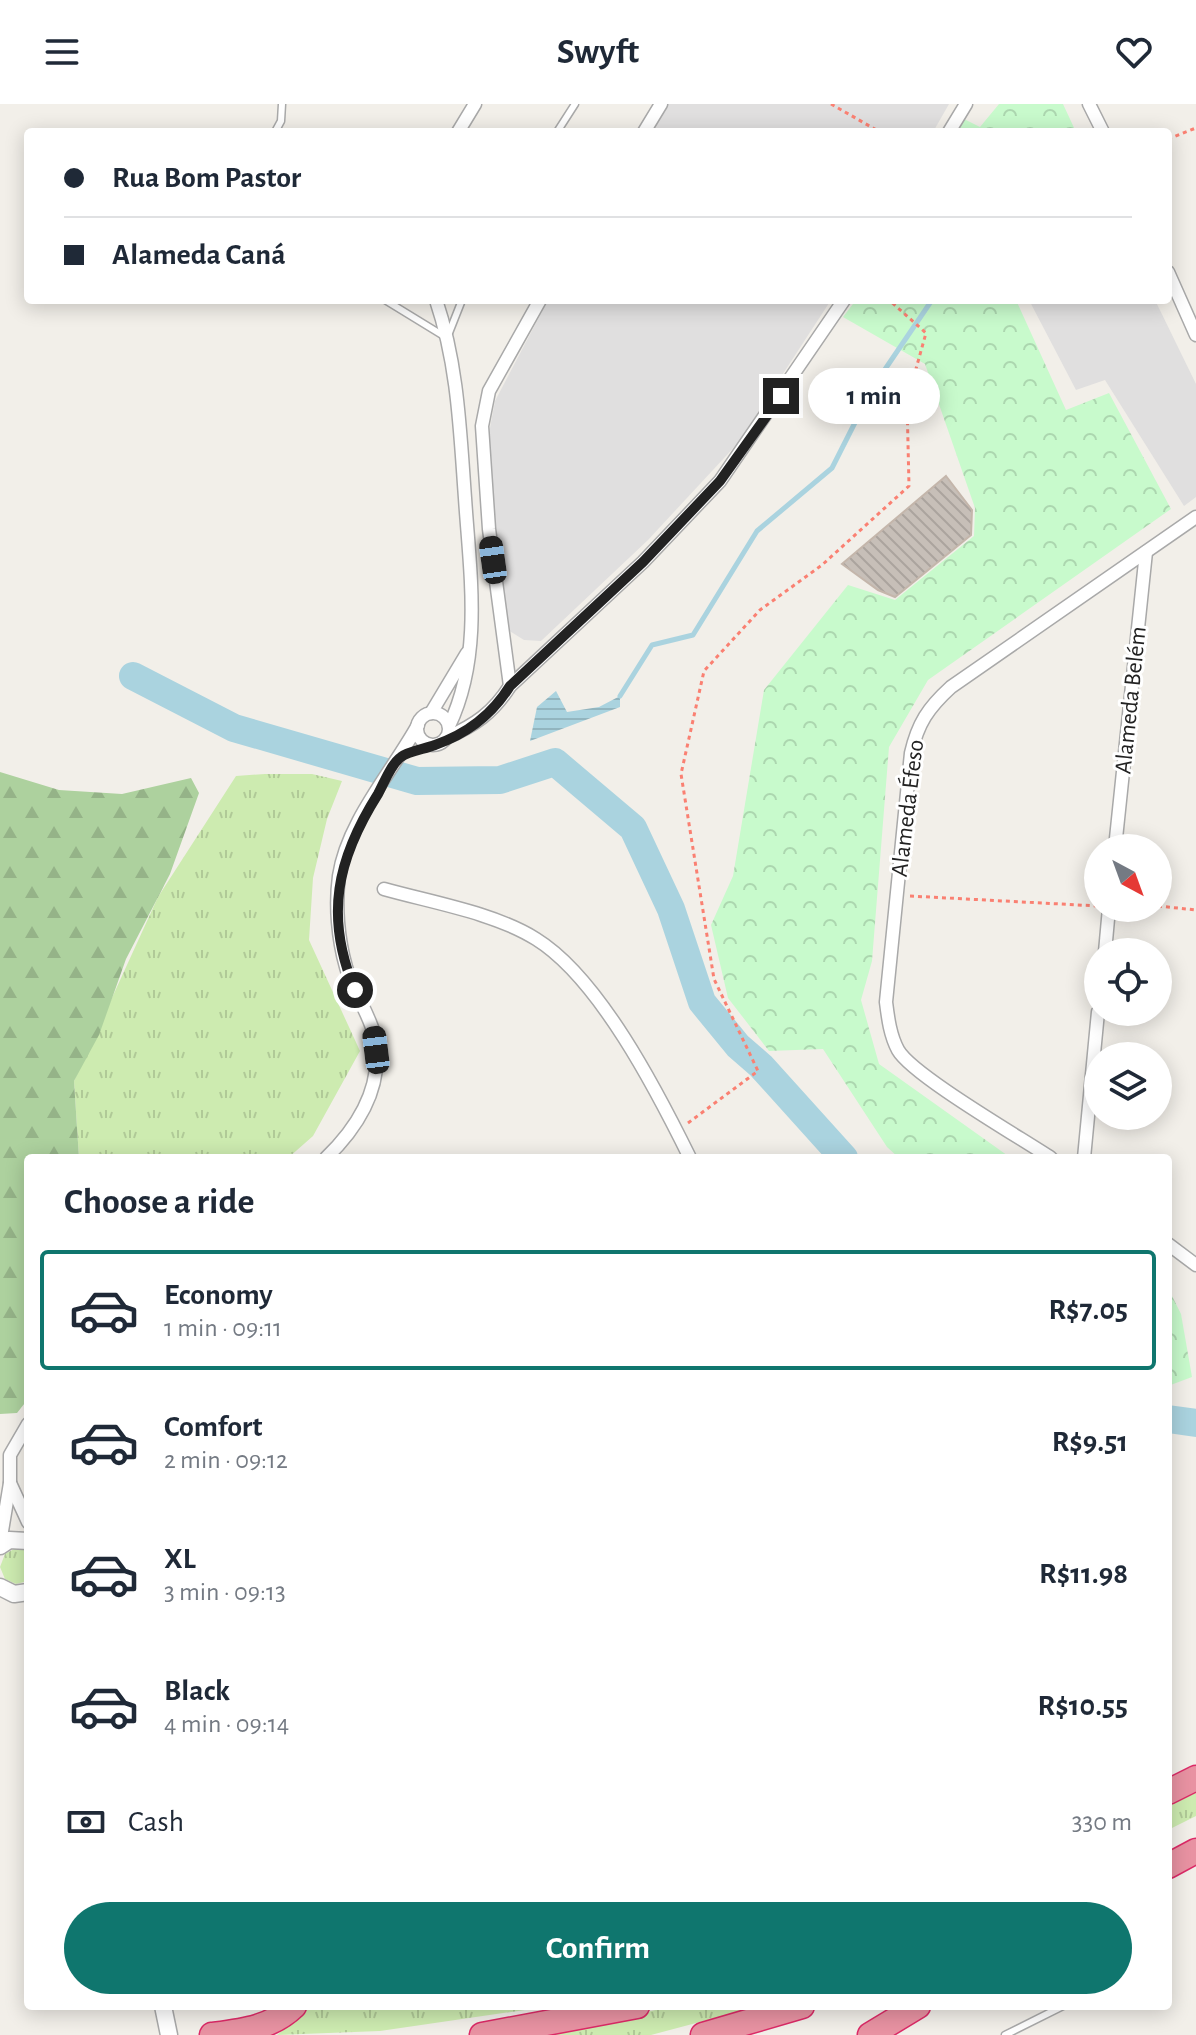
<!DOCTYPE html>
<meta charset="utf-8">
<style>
body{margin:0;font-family:"Alegreya Sans",sans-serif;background:#f2f2f3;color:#1f2937;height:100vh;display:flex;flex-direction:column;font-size:30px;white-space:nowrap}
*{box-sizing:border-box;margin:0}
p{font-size:26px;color:#747a83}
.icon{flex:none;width:44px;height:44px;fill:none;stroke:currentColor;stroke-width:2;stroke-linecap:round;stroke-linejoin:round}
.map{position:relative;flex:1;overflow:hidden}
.drawer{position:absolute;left:24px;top:1050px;width:1148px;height:856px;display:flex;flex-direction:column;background:#fff;border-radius:8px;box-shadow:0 4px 20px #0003}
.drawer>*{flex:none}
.hud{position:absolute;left:24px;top:24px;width:1148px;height:176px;border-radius:8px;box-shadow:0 4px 20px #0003;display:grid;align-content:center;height:176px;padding:0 40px;background:#fff}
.needle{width:52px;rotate:139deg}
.tools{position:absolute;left:1084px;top:730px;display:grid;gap:16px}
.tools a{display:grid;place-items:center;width:88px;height:88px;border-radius:50%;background:#fff;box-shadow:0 4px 20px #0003;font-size:40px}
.end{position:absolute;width:36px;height:36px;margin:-18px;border:10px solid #222;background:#fff;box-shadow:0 0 0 4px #fff}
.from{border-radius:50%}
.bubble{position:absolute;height:56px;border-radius:28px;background:#fff;box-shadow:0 4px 20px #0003;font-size:26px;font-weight:600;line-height:56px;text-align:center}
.car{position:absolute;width:24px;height:48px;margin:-24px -12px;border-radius:10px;box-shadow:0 0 6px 2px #0007;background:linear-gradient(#222 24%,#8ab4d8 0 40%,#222 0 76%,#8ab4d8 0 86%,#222 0)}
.hud b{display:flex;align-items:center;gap:28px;height:76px;font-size:30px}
.hud b+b{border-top:2px solid #e0e1e3}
.hud i{width:20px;height:20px;background:#1f2937}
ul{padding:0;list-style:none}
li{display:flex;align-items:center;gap:24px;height:120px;margin:0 16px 12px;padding:0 24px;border:4px solid transparent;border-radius:8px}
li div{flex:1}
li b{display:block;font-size:30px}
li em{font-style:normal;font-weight:600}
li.selected{border-color:#0f766e}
li>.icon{width:72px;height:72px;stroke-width:1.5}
h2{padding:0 40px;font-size:36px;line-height:96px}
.pay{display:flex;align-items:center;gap:20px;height:88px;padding:0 40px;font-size:30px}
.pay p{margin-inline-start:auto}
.primary-button{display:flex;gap:16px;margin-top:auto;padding:16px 40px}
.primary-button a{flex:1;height:92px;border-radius:48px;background:#0f766e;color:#fff;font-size:32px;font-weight:600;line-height:92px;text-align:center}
header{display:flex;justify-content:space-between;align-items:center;height:104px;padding:0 40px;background:#fff;font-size:36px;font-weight:600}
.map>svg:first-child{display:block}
.residential{fill:#e0dfdf}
.grass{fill:url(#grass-tufts)}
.forest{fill:url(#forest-firs)}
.park{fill:url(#park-crowns)}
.water{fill:url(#water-rules)}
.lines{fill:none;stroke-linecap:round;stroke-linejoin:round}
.stream{stroke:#aad3df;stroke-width:5}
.river{stroke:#aad3df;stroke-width:28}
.building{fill:url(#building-back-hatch);stroke:#c4b6ab;stroke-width:2}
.service-casing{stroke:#a9a9a9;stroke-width:9}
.minor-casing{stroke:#a9a9a9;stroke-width:15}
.tertiary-casing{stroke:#a9a9a9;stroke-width:19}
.motorway-casing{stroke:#dc2a67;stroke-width:27}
.path{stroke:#fa8072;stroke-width:3;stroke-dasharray:4 4;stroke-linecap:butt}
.service{stroke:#fff;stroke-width:6}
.minor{stroke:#fff;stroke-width:12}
.tertiary{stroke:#fff;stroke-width:16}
.motorway{stroke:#e892a2;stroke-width:24}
.route{stroke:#222;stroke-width:10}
.labels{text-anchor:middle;stroke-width:6;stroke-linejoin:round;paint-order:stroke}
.street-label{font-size:24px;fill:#222;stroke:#fff}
</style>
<header><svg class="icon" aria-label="menu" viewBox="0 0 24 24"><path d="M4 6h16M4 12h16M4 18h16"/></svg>Swyft<svg class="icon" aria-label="heart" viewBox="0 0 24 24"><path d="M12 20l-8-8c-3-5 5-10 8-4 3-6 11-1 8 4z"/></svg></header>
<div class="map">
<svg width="1196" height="1931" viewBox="0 0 1196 1931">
<defs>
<pattern id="grass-tufts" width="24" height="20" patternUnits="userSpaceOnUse" patternTransform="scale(2)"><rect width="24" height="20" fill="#cdebb0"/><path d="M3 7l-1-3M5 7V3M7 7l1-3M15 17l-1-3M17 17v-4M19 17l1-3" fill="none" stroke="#b0c997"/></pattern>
<pattern id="forest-firs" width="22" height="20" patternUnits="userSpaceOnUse" patternTransform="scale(2)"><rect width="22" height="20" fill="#add19e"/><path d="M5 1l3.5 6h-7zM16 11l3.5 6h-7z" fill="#95b388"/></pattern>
<pattern id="park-crowns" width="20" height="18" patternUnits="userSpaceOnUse" patternTransform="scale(2)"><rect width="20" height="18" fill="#c8facc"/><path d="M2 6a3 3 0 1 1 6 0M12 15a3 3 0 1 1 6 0" fill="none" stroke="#acd6af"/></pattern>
<pattern id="water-rules" width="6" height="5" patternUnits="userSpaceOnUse" patternTransform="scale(2)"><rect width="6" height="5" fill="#aad3df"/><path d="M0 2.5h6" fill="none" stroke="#92b5bf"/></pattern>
<pattern id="building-back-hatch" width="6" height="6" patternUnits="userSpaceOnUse" patternTransform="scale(2)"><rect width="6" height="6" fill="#c7bfb8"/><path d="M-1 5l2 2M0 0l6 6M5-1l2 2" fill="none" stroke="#aba49e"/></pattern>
</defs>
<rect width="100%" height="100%" fill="#f2efe9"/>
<g class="residential">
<path d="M665 0H949L933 28H648Z"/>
<path d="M548 196H831L738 339 648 436 541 537 524 536 508 526 486 345 495 297Z"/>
<path d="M1029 196H1155L1196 280V393L1184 402 1105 276 1076 286Z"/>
</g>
<g class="grass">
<path d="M265 670H312L342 677 327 715 313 774 309 836 360 947 313 1032 288 1054H79L74 977 158 793 236 672Z"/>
<path d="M16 1444 28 1447V1477L16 1480 5 1475 0 1463 5 1450Z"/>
<path d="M1196 1687V1712L1168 1726V1702Z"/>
<path d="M311 1902H552L380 1927 277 1931Z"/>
<path d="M673 1902H760L651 1931H546Z"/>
</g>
<path class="forest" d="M0 668 59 686 122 690 191 674 199 689 170 770 126 855 99 931 74 977 79 1054H28V1295L17 1309 0 1310Z"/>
<g class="park">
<path d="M999 0H1063L1076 28H957L964 15 980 23Z"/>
<path d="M856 196H1016L1066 306 1109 289 1171 405 928 576 889 643 872 857 861 896 879 960 1011 1054H899L887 1043 823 945 769 947 728 894 711 821 733 772 764 586 848 481 895 496 974 432 975 404 925 260 843 213Z"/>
<path d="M1168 1184 1181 1210 1192 1273 1168 1282Z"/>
</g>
<path class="water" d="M556 587 567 608 599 603 620 592V603L530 637 537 603Z"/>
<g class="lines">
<path class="stream" d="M620 592 652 541 693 531 757 427 832 364 873 283 932 196"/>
<g class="river">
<path d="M133 572 234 624 417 677 500 676 555 658 633 724 671 805 702 898 738 942 761 962 844 1054"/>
<path d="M1168 1315 1196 1319"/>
</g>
</g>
<path class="building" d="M946 372 972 406 971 431 895 493 878 486 842 460Z"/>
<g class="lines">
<g class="service-casing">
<g id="service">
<path d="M275 28 281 17 282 0"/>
<path d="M557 28 575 0"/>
<path d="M385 196 447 234 462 196"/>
<path d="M1005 1931 1063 1902"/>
</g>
</g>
<g class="minor-casing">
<g id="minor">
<path d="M1089 0 1103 28"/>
<path d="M458 28 475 0"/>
<path d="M644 28 661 0"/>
<path d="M949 28 966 0"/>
<path d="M1168 168 1196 231"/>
<path d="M436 196C458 261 460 327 465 394 470 470 483 551 449 622"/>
<path d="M510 582 489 425 482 322 489 287 540 196"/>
<circle cx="433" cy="625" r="16"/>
<path d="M431 609 467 549"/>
<path d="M446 634C475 621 493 609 510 582L643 458 720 377 844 196"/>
<path d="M1115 744 1146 448"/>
<path d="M384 785C430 798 495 809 536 835 599 874 657 987 690 1054"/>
<path d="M1105 848 1109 804"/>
<path d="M326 1054C360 1021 385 979 374 930 368 907 352 886 346 863 338 835 335 801 339 772 347 718 392 668 418 621"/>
<path d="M1051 1054C1021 1034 912 971 898 946 890 931 888 914 886 898L911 649C918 619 928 604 951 583L1196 413"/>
<path d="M1084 1054 1098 908"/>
<path d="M1168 1140 1196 1161"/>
<path d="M10 1379 28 1418"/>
<path d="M0 1439 10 1379V1351L28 1320"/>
</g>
</g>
<g class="tertiary-casing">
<g id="tertiary">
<path d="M0 1442 9 1436 28 1437"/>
<path d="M0 1483 14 1490 28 1488"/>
<path d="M163 1902 169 1931"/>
</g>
</g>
<g class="motorway-casing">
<g id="motorway">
<path d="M1168 1688 1196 1674"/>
<path d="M1168 1762 1196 1747"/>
<path d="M212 1931C243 1927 271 1924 294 1902"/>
<path d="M482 1931 637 1902"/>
<path d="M703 1931 802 1902"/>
<path d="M870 1931 918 1902"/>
</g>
</g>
<g class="path">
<path d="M831 0 880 28"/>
<path d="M1168 35 1196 24"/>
<path d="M910 792 1098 802"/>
<path d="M1158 802 1196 806"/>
<path d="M688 1019 758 967 714 875 681 670 704 567 760 506 822 461 909 382 907 297 926 229 889 196"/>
</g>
<use href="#service" class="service"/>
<use href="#minor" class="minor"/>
<use href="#tertiary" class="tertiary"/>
<use href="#motorway" class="motorway"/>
</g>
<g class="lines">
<path class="route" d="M355 886C324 812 337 755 378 690 384 679 391 660 401 653 409 647 425 645 435 641 467 630 492 611 510 582L643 458 720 377 781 292"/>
</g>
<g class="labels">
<g class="street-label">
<text transform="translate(1130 596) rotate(-84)" y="8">Alameda Belém</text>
<text transform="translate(907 704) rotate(-83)" y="8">Alameda Éfeso</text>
</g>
</g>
</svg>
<div class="tools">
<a><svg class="needle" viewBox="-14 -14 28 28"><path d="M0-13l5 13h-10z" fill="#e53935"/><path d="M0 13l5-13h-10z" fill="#747a83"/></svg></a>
<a><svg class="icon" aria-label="locate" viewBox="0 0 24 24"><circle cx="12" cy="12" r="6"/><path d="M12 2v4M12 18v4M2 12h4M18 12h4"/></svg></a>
<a><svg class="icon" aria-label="layers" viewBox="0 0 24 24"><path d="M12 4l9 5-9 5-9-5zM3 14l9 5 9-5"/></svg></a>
</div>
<i class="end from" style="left:355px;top:886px"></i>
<i class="end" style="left:781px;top:292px"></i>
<div class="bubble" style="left:808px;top:264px;width:132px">1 min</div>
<i class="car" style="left:493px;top:456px;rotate:352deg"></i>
<i class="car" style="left:376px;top:946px;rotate:353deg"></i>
<div class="hud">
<b><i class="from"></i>Rua Bom Pastor</b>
<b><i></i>Alameda Caná</b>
</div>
<section class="drawer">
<h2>Choose a ride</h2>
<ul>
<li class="selected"><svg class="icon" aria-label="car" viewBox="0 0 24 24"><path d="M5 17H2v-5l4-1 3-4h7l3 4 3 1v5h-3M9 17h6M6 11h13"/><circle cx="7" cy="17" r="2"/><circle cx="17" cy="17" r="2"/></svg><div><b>Economy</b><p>1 min · 09:11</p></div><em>R$7.05</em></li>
<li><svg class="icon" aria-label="car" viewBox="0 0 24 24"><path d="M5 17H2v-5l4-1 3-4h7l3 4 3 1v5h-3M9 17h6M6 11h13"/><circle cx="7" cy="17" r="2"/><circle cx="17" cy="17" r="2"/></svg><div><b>Comfort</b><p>2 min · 09:12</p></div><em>R$9.51</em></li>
<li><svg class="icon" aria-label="car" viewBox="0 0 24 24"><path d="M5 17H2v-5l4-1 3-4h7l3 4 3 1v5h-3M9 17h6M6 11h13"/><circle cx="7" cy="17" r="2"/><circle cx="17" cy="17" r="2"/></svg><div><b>XL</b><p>3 min · 09:13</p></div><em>R$11.98</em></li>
<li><svg class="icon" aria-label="car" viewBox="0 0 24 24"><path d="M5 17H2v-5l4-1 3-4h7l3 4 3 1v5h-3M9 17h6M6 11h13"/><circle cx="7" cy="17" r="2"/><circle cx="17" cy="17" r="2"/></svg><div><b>Black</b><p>4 min · 09:14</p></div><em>R$10.55</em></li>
</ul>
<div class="pay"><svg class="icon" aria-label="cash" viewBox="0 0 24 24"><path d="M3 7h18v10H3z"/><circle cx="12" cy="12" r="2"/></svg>Cash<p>330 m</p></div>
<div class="primary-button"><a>Confirm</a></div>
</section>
</div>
